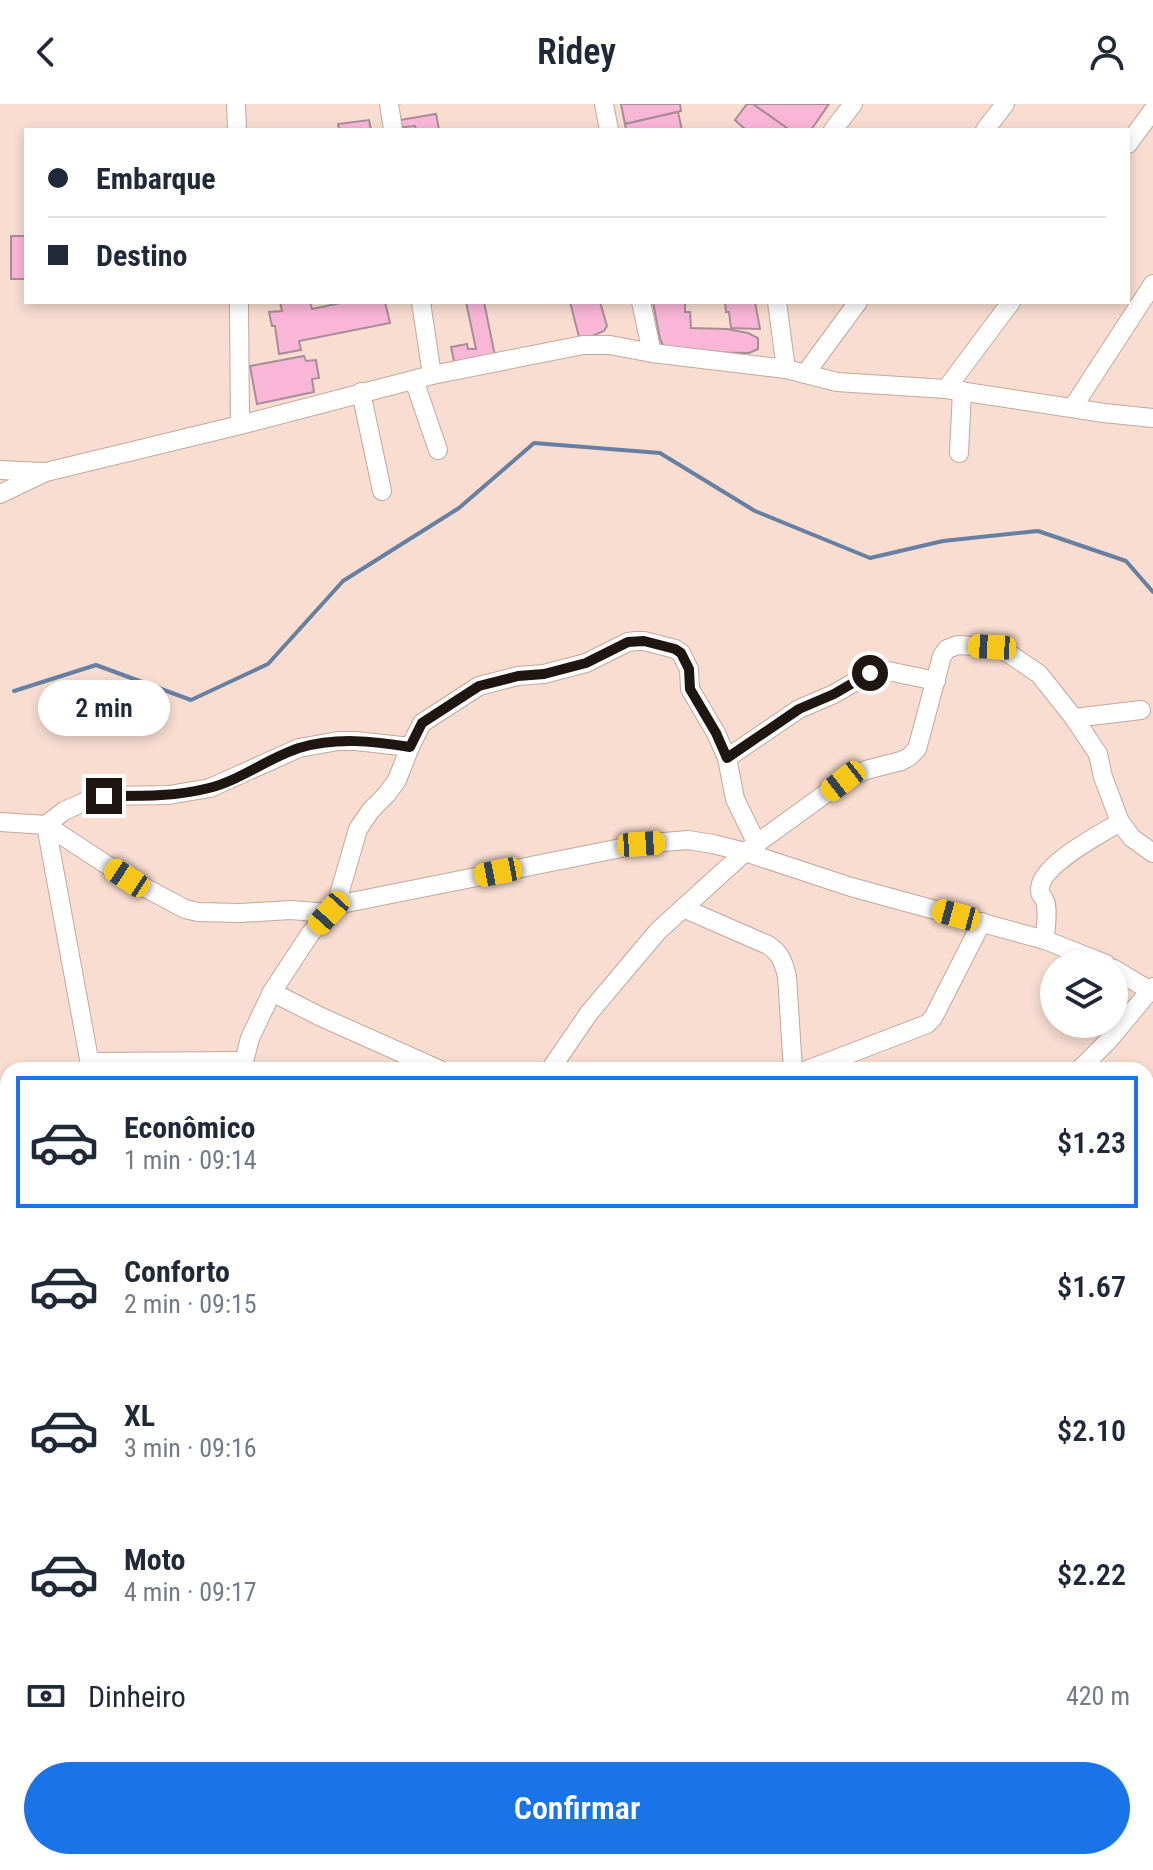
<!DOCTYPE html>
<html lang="pt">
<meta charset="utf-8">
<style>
body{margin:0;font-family:"Roboto Condensed",sans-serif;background:#f6f6f7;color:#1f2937;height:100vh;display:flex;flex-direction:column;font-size:30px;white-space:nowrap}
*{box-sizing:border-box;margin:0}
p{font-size:26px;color:#747a83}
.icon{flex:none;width:44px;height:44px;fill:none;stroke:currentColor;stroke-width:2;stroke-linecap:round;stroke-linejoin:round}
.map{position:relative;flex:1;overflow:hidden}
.sheet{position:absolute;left:0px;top:958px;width:1154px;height:808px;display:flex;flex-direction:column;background:#fff;border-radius:24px 24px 0 0;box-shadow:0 4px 12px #0003}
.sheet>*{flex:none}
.top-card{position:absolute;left:24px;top:24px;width:1106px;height:176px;border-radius:0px;box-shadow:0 4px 12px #0003;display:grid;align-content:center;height:176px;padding:0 24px;background:#fff}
.buttons{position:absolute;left:1040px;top:846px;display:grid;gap:16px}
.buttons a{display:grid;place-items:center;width:88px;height:88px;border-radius:50%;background:#fff;box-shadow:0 4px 12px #0003;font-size:40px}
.end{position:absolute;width:36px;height:36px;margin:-18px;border:10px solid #1f1612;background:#fff;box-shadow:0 0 0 4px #fff}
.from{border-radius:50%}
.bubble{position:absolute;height:56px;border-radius:28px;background:#fff;box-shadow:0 4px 12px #0003;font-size:26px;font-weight:600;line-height:56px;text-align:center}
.car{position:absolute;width:24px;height:48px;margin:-24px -12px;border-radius:10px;box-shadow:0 0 6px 2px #0007;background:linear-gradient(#f5c518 24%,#345 0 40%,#f5c518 0 76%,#345 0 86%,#f5c518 0)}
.top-card b{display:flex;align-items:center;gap:28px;height:76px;font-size:30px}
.top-card b+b{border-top:2px solid #e0e1e3}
.top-card i{width:20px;height:20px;background:#1f2937}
ul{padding:14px 0 0;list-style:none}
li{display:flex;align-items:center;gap:24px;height:132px;margin:0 16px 12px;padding:0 8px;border:4px solid transparent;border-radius:0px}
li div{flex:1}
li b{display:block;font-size:30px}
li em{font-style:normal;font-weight:600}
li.active{border-color:#1a73e8}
li>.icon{width:72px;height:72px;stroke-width:1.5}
.pay{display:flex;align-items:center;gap:20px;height:88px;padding:0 24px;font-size:30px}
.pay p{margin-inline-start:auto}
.button{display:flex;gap:16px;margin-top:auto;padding:16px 24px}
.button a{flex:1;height:92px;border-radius:48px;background:#1a73e8;color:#fff;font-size:32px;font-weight:600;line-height:92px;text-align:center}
header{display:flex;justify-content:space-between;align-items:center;height:104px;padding:0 24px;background:#fff;font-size:36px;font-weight:600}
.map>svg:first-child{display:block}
.green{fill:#eaab8d}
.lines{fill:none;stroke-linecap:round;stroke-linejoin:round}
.stream{stroke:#6580a3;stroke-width:4}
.building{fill:#fab6d7;stroke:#a78d99;stroke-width:2}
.minor-casing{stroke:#c2a89c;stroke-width:20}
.path{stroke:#8a7870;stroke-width:3;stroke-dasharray:2 6;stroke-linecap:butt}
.minor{stroke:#fff;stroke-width:18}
.route{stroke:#1f1612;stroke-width:10}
</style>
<header><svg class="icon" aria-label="back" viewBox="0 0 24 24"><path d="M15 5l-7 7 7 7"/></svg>Ridey<svg class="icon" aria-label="person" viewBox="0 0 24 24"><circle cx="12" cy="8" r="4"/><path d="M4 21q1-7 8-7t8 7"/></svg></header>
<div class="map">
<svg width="1153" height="1766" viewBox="0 0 1153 1766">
<rect width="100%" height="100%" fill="#f8ddd0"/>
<g class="green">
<path d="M8 1476V1758H221V1766H0V1477Z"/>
<path d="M412 1758H502L514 1766H395Z"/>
</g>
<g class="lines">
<path class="stream" d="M14 587 96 561 191 596 268 560 343 477 459 404 534 339 660 349 755 407 870 454 943 437 1038 427 1126 457 1153 488"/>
</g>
<g class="building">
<path d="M621 0H680L681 7 625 20Z"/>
<path d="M747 0H753L790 26H746L735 16Z"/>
<path d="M753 0H829L811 26H790Z"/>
<path d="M678 8 682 26H626L625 20Z"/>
<path d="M436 10 439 26H416L415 22 396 24 394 17Z"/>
<path d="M369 16 371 26H339L338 20Z"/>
<rect x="11" y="132" width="15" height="43"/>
<path d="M280 198H310L312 205 345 198H385L390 219 299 237 301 246 279 250 275 222H272L269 208 282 207Z"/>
<path d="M466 198H484L495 252 459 261 454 257 451 243 467 240 468 245H476Z"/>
<path d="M570 198H600L607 222 604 227 580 237Z"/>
<path d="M653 198H685V208H690L691 224 727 225 748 229 758 234V245L749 249 671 248 664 244 660 235Z"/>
<path d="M725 198H755L760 225 731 224 729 208H726Z"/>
<path d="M304 252 306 257 316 256 319 274 312 275 314 288 257 300 250 262Z"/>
</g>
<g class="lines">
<g class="minor-casing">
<g id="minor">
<path d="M236 0 237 26"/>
<path d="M389 0 393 26"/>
<path d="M604 0 609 26"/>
<path d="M833 26 853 0"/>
<path d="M985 26 1005 0"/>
<path d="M1128 40 1153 6"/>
<path d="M239 198 240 321"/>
<path d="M421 198 432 271"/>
<path d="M641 198 652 249"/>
<path d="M777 198 786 265"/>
<path d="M805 270 858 198"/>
<path d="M414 276 438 346"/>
<path d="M946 285 1011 198"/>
<path d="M361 288 382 387"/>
<path d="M1073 303 1153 180"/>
<path d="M959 349 962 287"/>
<path d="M0 366 43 368"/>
<path d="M0 390 46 368 240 321 432 271 583 241H610L652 249 786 265 837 278 946 285 1104 309 1153 314"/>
<path d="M1074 614 1141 606"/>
<path d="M727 654 799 605 834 590 870 569 888 567 936 577"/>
<path d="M0 718 46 721 91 966"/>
<path d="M336 801 358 725 371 706 387 690 397 676 410 643 422 619 479 582 518 572 544 570 586 559 628 538 636 537H644L675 545 681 549 689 565 690 585 716 629 727 654 735 695 757 740"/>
<path d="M683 804 768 841C781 850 783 857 787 872L793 966"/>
<path d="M329 809 291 806 240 809 198 808 185 805 127 774 46 721 64 707 84 698 104 692 169 691 210 684 299 644 338 637H356L410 643"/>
<path d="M1045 836C1045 825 1049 808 1045 797 1043 791 1040 793 1040 786 1039 761 1101 730 1120 718"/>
<path d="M1114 865 1149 886"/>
<path d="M272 888 319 912 440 966"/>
<path d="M91 958 244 957"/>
<path d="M242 966 250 934 272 888 310 830 336 801 641 740 688 736 713 740 745 748 851 783 1045 836 1106 860"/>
<path d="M550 966 589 909 658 827 745 748 843 677 866 666 901 657 909 653 917 645 942 552 947 545 958 541 992 543 1008 549 1039 570 1074 614 1098 650 1103 673 1120 718 1132 734 1153 749"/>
<path d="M807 966 927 920 933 914 982 818"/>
<path d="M1079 966 1108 937 1153 883"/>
<path d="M1146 1036 1153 1034"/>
<path d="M1146 1111 1153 1127"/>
<path d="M0 1123H8"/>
<path d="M0 1295H8"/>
<path d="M1146 1363 1153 1364"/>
<path d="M0 1463H8"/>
<path d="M705 1758 710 1766"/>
<path d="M233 1766V1758"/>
<path d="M818 1766 819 1758"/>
<path d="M949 1766 953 1758"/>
</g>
</g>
<path class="path" d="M135 1766 144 1758"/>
<use href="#minor" class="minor"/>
</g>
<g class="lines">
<path class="route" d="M104 692C139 692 174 693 209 684 241 676 268 654 299 644 336 633 373 637 410 643L422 619 479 582 518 572 544 570 586 559 628 538 644 537 675 545 681 549 689 565 690 585 716 629 727 654 799 605 834 590 870 569"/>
</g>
</svg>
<div class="buttons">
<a><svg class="icon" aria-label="layers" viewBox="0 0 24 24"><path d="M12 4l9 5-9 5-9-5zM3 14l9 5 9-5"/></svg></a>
</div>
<i class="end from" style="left:870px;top:569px"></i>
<i class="end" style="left:104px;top:692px"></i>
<div class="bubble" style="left:38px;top:576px;width:132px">2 min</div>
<i class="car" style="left:992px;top:543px;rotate:273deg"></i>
<i class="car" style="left:843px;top:677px;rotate:232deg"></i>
<i class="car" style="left:641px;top:740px;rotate:86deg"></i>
<i class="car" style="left:498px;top:768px;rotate:259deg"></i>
<i class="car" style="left:127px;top:774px;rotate:303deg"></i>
<i class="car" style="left:329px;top:809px;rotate:222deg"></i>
<i class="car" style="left:956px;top:811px;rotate:285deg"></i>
<div class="top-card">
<b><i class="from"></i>Embarque</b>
<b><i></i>Destino</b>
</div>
<section class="sheet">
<ul>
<li class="active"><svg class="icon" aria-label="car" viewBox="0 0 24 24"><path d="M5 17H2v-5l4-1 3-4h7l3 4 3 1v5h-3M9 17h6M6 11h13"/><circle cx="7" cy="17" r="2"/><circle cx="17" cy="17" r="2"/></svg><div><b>Econômico</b><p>1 min · 09:14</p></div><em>$1.23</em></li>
<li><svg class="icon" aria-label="car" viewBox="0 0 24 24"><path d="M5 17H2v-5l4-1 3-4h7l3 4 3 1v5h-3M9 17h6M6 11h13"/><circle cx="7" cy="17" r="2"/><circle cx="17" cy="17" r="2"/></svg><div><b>Conforto</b><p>2 min · 09:15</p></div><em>$1.67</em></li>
<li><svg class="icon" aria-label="car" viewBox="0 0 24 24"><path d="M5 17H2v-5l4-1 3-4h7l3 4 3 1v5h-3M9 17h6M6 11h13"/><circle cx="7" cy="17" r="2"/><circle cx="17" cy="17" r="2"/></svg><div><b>XL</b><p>3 min · 09:16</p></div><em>$2.10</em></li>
<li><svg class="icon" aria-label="car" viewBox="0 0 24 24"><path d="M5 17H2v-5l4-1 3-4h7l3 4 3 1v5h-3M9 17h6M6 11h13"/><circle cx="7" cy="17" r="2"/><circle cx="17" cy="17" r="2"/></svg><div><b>Moto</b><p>4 min · 09:17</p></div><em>$2.22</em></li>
</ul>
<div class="pay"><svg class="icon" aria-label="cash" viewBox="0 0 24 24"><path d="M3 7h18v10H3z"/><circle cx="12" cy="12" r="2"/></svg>Dinheiro<p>420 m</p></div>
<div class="button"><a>Confirmar</a></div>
</section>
</div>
